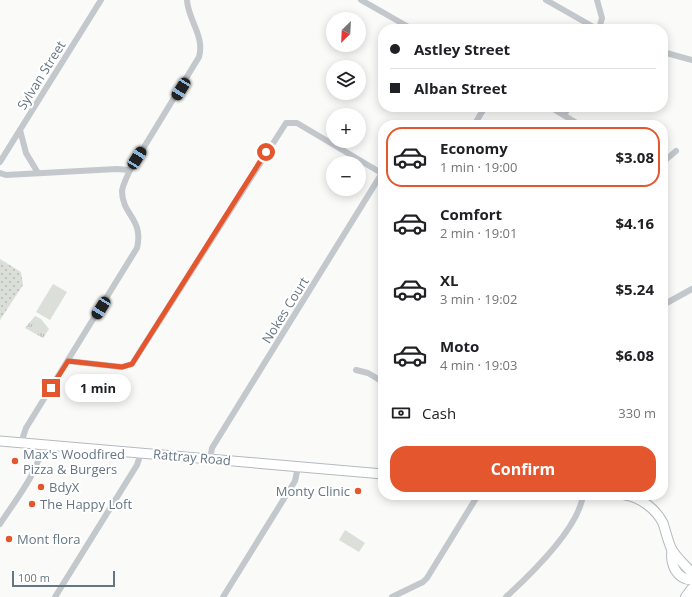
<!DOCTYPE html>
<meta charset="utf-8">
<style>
body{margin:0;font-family:"Open Sans",sans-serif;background:#f2f2f2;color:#202124;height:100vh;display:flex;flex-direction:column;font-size:15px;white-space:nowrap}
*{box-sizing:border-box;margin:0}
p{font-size:13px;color:#757577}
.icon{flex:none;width:22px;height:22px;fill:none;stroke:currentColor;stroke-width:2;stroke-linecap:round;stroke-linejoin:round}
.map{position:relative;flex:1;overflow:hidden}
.panel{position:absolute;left:378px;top:120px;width:290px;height:380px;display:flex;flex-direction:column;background:#fff;border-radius:16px;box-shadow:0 2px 10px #0003}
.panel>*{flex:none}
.hud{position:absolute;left:378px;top:24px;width:290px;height:88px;border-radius:16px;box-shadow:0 2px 10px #0003;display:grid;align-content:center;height:88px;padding:0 12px;background:#fff}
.needle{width:26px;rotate:204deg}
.tools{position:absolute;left:326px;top:12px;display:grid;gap:8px}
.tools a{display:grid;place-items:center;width:40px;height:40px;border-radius:50%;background:#fff;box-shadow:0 2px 10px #0003;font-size:20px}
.scale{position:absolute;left:12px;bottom:10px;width:103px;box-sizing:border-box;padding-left:4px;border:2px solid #657683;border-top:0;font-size:11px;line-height:14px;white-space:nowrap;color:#657683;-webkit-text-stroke:3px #fff;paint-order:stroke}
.end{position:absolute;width:18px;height:18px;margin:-9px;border:5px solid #e4572e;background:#fff;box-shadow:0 0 0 2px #fff}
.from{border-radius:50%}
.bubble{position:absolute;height:28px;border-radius:14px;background:#fff;box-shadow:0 2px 10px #0003;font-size:13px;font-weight:700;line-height:28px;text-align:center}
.car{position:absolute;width:12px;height:24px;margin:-12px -6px;border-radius:5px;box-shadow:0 0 3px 1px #0007;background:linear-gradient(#222 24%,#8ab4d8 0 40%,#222 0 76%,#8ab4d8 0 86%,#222 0)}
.hud b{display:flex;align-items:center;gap:14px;height:38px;font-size:15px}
.hud b+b{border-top:1px solid #e0e0e0}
.hud i{width:10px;height:10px;background:#202124}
ul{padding:7px 0 0;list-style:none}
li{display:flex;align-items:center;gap:12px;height:60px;margin:0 8px 6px;padding:0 4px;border:2px solid transparent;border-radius:16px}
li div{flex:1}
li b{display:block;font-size:15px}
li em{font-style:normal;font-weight:700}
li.current{border-color:#e4572e}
li>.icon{width:36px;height:36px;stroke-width:1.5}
.pay{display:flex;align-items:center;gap:10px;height:44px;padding:0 12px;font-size:15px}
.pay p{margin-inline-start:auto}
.cta{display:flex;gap:8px;margin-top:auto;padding:8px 12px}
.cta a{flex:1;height:46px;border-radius:16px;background:#e4572e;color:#fff;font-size:16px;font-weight:700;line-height:46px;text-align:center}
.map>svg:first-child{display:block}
.grass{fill:url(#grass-dots)}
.park{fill:url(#park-tufts)}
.pitch{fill:#dadfd7}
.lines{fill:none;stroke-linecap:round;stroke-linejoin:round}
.secondary-casing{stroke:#b3babf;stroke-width:11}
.primary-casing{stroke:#b5babe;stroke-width:12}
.street{stroke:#c3c8cc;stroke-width:6}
.secondary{stroke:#fff;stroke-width:9}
.primary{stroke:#fff;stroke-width:10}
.route{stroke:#e4572e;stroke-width:5}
.poi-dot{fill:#e4572e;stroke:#fff;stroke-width:1.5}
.labels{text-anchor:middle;stroke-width:4;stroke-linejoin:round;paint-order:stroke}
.street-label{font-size:13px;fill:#657683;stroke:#fff}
.poi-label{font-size:13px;fill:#657683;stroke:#fff;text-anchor:start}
</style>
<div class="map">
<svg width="692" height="597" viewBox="0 0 692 597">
<defs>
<pattern id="grass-dots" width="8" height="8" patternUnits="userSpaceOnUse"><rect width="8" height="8" fill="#dadfd7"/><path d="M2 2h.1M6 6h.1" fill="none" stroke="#b4b9b4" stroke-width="1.8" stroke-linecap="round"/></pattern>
<pattern id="park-tufts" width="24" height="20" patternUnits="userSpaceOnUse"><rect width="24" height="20" fill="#dadfd7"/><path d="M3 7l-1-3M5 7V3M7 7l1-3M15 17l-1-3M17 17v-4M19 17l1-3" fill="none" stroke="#b4b9b4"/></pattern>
</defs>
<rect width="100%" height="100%" fill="#fafaf8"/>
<path class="grass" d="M0 259 21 272 23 285 0 320Z"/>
<path class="park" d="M35 316 41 319 49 329 43 338 25 328Z"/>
<g class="pitch">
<path d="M53 284 67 292 50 320 36 312Z"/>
<path d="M345 530 365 543 359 552 339 540Z"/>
</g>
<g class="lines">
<g class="secondary-casing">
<g id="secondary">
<path d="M0 441 383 474"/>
<path d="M625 495C640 497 656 509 663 523 666 532 668 542 672 550 678 559 685 565 692 573"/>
<path d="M672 550C670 564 676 579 692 580"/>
</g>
</g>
<g class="primary-casing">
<path id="primary" d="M686 597 692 589"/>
</g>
<g class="street">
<path d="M361 0 412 29"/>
<path d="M546 0 597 29"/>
<path d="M597 0 602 18 599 29"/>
<path d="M663 52 692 60"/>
<path d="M550 107 580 125"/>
<path d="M564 115 569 107"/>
<path d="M474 125 485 107"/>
<path d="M20 130 26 153 38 173"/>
<path d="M0 162 101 0"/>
<path d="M663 162 676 151"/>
<path d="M0 173 6 175 117 169 130 170"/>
<path d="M663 305 692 289"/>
<path d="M68 361 122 367 132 364 286 123H297L383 174"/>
<path d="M356 370 368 373 383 382"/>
<path d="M21 443 26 428 137 248C144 219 122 215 122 191 123 184 127 177 130 170L199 57C205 36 188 20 187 0"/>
<path d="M210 459 212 448 382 173"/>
<path d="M0 524C14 502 41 469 42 444"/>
<path d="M55 597 137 465 141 453"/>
<path d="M223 597 295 481 298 467"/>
<path d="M392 597 423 582 427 578 478 495"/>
<path d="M506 597C530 575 579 528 583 495"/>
</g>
<use href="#secondary" class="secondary"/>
<use href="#primary" class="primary"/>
</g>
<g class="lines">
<path class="route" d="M51 388 68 361 122 367 132 364 266 152"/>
</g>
<g class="poi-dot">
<circle cx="15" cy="461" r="4"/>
<circle cx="41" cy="487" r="4"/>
<circle cx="358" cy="491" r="4"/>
<circle cx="32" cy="504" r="4"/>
<circle cx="9" cy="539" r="4"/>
</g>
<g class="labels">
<g class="street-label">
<text transform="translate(41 75) rotate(-58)" y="5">Sylvan Street</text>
<text transform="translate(285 310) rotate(-58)" y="5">Nokes Court</text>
<text transform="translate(192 457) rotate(5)" y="5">Rattray Road</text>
</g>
<g class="poi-label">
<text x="23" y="459">Max's Woodfired<tspan x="23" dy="15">Pizza &amp; Burgers</tspan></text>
<text x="49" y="492">BdyX</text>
<text x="350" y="496" text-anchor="end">Monty Clinic</text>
<text x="40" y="509">The Happy Loft</text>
<text x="17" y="544">Mont flora</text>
</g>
</g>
</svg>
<div class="tools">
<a><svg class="needle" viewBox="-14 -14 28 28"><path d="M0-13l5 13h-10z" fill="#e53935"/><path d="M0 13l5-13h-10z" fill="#757577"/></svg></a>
<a><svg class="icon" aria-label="layers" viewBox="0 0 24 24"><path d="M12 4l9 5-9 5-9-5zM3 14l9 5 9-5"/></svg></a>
<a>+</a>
<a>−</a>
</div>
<div class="scale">100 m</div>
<i class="end from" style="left:266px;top:152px"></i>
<i class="end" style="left:51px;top:388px"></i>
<div class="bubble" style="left:65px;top:374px;width:66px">1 min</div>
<i class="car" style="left:181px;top:89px;rotate:212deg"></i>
<i class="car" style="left:137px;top:158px;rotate:32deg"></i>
<i class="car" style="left:101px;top:308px;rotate:212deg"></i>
<div class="hud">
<b><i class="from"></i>Astley Street</b>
<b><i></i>Alban Street</b>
</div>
<section class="panel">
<ul>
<li class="current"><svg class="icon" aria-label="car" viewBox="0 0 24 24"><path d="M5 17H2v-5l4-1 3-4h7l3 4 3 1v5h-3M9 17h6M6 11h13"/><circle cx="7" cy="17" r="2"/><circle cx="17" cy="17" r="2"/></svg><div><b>Economy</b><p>1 min · 19:00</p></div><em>$3.08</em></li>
<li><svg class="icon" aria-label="car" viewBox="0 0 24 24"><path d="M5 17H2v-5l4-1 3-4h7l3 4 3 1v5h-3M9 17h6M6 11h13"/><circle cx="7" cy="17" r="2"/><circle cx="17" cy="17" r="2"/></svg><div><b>Comfort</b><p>2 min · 19:01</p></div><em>$4.16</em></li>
<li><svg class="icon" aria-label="car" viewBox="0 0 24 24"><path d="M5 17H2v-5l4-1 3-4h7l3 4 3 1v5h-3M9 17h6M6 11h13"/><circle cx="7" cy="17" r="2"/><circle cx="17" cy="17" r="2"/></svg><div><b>XL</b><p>3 min · 19:02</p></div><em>$5.24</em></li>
<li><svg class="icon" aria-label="car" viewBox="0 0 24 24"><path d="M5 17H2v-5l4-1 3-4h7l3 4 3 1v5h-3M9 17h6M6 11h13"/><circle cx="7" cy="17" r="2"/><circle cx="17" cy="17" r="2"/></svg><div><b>Moto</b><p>4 min · 19:03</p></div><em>$6.08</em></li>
</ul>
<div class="pay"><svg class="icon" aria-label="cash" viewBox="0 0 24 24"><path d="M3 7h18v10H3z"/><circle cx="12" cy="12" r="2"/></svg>Cash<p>330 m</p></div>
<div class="cta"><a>Confirm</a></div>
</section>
</div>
